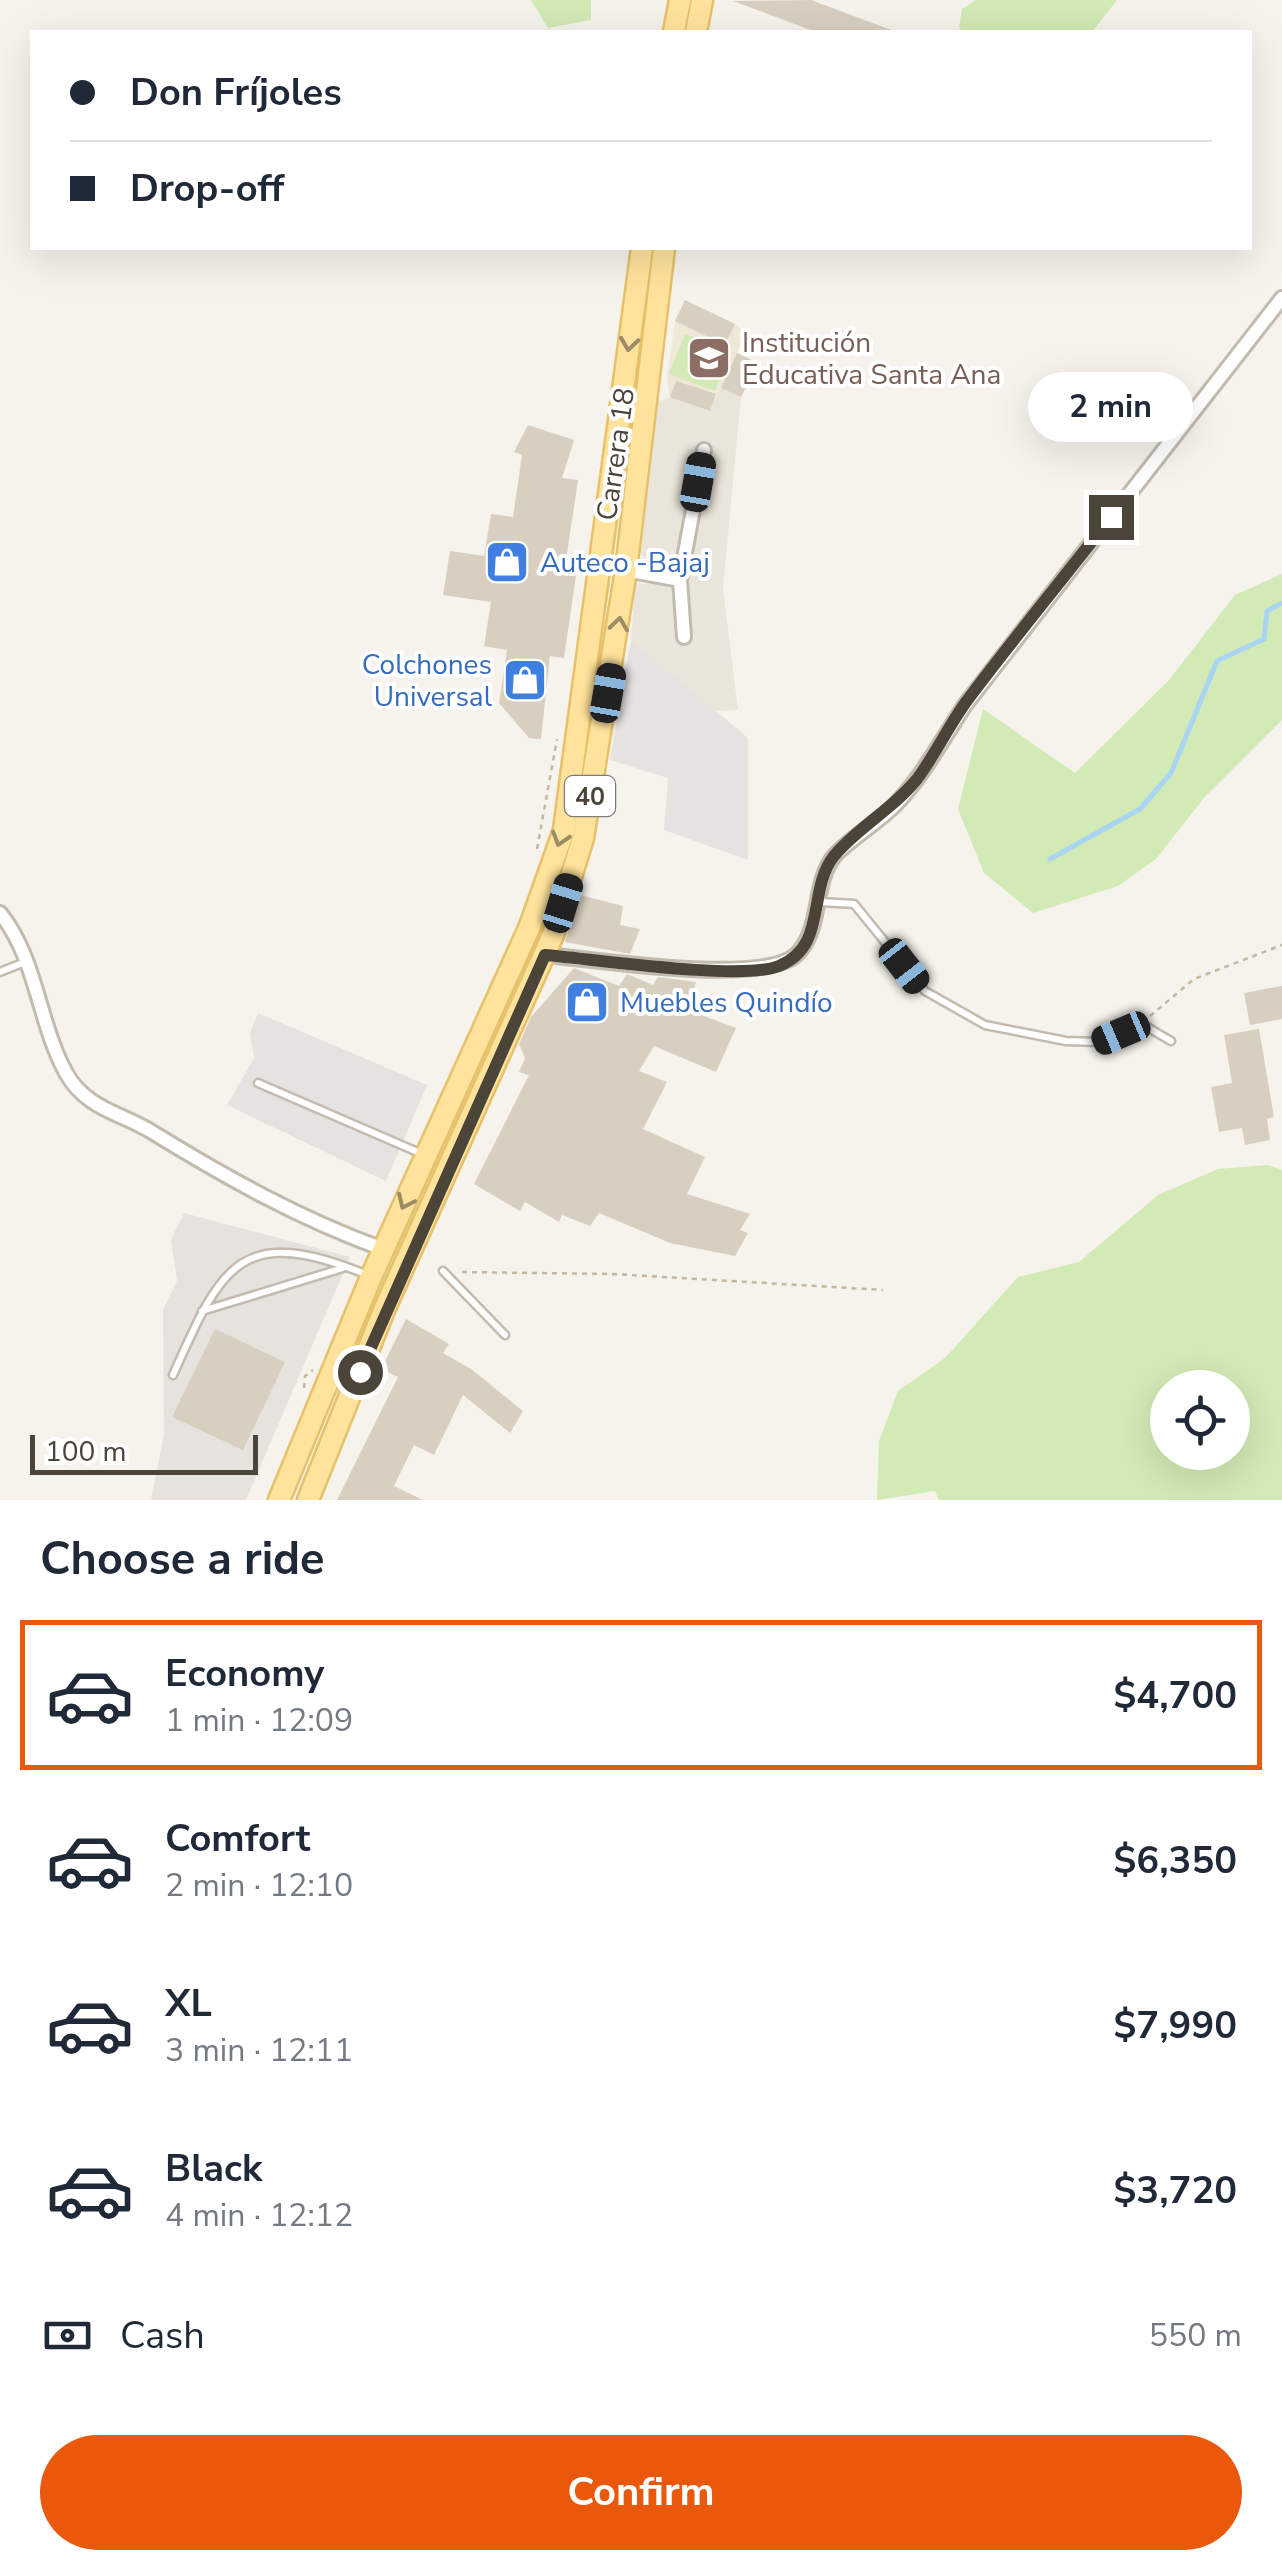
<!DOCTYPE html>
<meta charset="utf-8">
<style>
body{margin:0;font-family:"Nunito Sans",sans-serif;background:#f6f6f7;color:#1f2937;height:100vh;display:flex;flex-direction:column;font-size:38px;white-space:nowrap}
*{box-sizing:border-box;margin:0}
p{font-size:32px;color:#747a83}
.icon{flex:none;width:55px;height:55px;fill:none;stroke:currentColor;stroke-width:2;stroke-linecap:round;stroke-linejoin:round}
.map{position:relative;height:1500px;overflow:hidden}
.side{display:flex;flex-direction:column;background:#fff;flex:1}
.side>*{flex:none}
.top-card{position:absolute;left:30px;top:30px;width:1222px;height:220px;border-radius:0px;box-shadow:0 10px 40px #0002;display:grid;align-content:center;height:220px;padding:0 40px;background:#fff}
.tools{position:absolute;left:1150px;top:1370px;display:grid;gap:20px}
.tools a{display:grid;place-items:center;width:100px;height:100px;border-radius:50%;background:#fff;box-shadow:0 10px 40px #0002;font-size:50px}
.scale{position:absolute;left:30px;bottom:25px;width:228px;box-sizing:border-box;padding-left:10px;border:5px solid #4b4439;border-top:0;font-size:28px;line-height:35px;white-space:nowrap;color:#4b4439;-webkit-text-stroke:8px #fff;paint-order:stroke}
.end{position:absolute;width:45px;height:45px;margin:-22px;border:12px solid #4b4439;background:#fff;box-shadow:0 0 0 5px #fff}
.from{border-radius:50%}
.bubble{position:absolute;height:70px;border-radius:35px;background:#fff;box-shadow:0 10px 40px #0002;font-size:32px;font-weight:700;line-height:70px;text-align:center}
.car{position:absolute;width:30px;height:60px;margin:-30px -15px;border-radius:12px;box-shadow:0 0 8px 2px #0007;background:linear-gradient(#222 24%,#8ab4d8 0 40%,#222 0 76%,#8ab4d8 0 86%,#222 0)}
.top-card b{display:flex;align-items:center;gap:35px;height:95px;font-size:38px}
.top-card b+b{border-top:2px solid #e0e1e3}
.top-card i{width:25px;height:25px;background:#1f2937}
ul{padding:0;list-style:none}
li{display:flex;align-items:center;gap:30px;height:150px;margin:0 20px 15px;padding:0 20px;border:5px solid transparent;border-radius:0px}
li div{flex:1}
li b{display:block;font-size:38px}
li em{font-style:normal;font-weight:700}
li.selected{border-color:#ea580c}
li>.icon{width:90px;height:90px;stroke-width:1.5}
h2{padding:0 40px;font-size:45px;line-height:120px}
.pay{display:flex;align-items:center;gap:25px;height:110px;padding:0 40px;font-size:38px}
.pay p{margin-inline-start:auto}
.cta{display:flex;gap:20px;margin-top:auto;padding:20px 40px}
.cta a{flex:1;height:115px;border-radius:60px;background:#ea580c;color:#fff;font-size:40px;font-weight:700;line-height:115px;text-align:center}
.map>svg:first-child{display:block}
.residential{fill:#eae5da}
.industrial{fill:#e6e2dd}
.education{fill:#efe8d6}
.green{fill:#d2eab5;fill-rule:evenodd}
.parking{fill:#e5e3e0}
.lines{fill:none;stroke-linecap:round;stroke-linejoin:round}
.stream{stroke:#a9d4f2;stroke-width:5}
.building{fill:#d8cfc1}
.service-casing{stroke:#c2bbae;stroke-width:11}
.minor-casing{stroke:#c2bbae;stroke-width:18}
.primary-casing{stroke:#e6c16a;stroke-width:25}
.path{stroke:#c4b79f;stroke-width:2.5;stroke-dasharray:5 5;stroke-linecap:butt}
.service{stroke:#fff;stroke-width:6}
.minor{stroke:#fff;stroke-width:12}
.primary{stroke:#ffe39c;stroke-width:20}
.oneway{stroke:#9c8c66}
.route{stroke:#4b4439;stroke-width:12}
.labels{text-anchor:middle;stroke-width:8;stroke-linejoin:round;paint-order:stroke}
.shield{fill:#fff;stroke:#817c74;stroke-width:2.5}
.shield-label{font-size:25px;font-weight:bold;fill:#4b4439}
.education-label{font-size:28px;fill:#785e54;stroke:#fff;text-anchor:start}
.street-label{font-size:28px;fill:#4b4439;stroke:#fff}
.shop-label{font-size:28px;fill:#366cbe;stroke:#fff;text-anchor:start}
</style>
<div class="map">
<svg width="1282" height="1500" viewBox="0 0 1282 1500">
<rect width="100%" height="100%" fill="#f6f3ec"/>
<path class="residential" d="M721 388 741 397 723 588 738 710 715 711 631 640 635 583 647 584 650 565 638 549 657 402 670 397 709 411Z"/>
<path class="industrial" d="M184 1213 350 1257 246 1500H151L164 1434 163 1310 177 1281 171 1239Z"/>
<path class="education" d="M685 300 735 324 745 332 737 353 758 363 741 397 721 388 710 411 670 397 667 379 675 321Z"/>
<g class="green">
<path d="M531 0H591V20L548 28Z"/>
<path d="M976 0H1117L1092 32H962L959 27 962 9Z"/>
<path d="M650 248H657L574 838 545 931 362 1344 353 1339 538 929Z"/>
<path d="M685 334 730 351 715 391 669 374Z"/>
<path d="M1282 574V720L1204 798 1156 859 1118 886 1033 913 984 873 958 809 983 709 1075 773 1169 680 1235 595Z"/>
<path d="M1268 1165 1282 1170V1500H939L935 1491 877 1500 879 1441 898 1391 945 1358 1018 1277 1079 1262 1158 1195 1218 1169ZM1168 1388H1232V1452H1168Z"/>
</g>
<g class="parking">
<path d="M631 640 748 738V860L664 830 668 778 610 760Z"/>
<path d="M258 1013 427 1085 386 1181 227 1105 254 1058 250 1033Z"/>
</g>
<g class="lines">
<path class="stream" d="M1050 859 1140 809 1171 773 1217 661 1264 639 1267 611 1282 603"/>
</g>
<g class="building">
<path d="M811 0 894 31V32H816L733 1Z"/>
<path d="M685 300 735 324 725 345 675 321Z"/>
<path d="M737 353 758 363 741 397 721 388Z"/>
<path d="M676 381 716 394 710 411 670 397Z"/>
<path d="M528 425 574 440 562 478 578 480 565 567 577 569 564 658 550 656 541 739 529 738 499 703 507 650 484 646 491 602 443 595 450 551 484 556 491 514 513 517 522 455 514 452Z"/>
<path d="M580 895 623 906 620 925 640 929 630 954 565 942Z"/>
<path d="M574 968 619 986 627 974 653 985 658 977 696 982 688 1010 736 1028 716 1072 654 1046 639 1071 667 1082 643 1129 705 1157 687 1194 750 1214 740 1230 748 1233 735 1256 670 1243 599 1213 590 1226 562 1215 559 1222 525 1202 520 1211 474 1184 529 1075 519 1072 525 1058 519 1044 531 1017Z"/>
<path d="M1282 986V1019L1250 1025 1244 993Z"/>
<path d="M1259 1029 1274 1117 1267 1119 1270 1140 1245 1145 1242 1128 1219 1132 1211 1087 1232 1083 1224 1035Z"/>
<path d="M406 1319 449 1344 443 1353 471 1369 523 1411 510 1433 463 1395 434 1455 414 1445 394 1486 423 1500H337L398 1377 381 1369Z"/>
<path d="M215 1329 285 1362 243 1450 172 1417Z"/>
</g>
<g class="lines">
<g class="service-casing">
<g id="service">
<path d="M820 902 854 904 925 991 985 1025 1066 1041 1100 1042 1142 1024 1171 1041"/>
<path d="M0 972 25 962"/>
<path d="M258 1083 420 1153"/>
<path d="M443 1271 505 1335"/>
<path d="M202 1311 343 1268"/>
<path d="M173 1375C222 1265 240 1222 370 1276"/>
</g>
</g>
<g class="minor-casing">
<g id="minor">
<path d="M626 570 680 580"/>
<path d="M684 637 680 580 704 450"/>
<path d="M0 913C37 959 38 1022 66 1073 86 1109 121 1113 152 1132 227 1178 300 1219 383 1249"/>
<path d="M545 955C594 959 769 988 799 952 823 924 812 881 836 854 854 836 877 823 895 805 923 776 943 738 965 705L1282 298"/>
</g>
</g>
<g class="primary-casing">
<g id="primary">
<path d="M674 32 680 0"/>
<path d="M696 32 702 0"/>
<path d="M279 1500 371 1277 530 926 564 830 642 248"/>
<path d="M308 1500 385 1308 553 935 583 838 626 570 664 248"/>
</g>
</g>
<g class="path">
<path d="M537 849 557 739"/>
<path d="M1150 1016 1194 979 1282 945"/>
<path d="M462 1272 613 1274 883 1290"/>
<path d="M304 1388 305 1376 313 1370"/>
</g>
<use href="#service" class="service"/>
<use href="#minor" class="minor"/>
<use href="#primary" class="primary"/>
</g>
<defs><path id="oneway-chevron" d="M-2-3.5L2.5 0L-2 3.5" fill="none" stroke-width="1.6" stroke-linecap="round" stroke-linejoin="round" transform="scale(2.5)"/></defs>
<g class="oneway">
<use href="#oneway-chevron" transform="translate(629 344) rotate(98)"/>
<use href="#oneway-chevron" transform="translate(619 624) rotate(-82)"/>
<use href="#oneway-chevron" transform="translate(560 839) rotate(107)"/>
<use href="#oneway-chevron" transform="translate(405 1202) rotate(115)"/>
</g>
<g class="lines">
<path class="route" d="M360 1372 545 955C593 959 741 981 779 966 828 946 807 890 834 856 858 827 893 809 917 779 935 755 948 727 966 702 1013 639 1063 579 1111 517"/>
</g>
<defs>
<g id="school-square" transform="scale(2.25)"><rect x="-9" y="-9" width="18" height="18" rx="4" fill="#8d6e63" stroke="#fff"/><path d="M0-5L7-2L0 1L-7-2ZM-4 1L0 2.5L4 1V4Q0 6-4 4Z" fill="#fff"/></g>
<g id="shop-square" transform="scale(2.25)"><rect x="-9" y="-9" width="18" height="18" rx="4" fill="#3f7fe0" stroke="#fff"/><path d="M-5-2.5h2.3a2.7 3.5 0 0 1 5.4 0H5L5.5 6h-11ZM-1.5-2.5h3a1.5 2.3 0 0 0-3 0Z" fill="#fff"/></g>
</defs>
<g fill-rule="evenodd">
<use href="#school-square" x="709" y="358"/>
<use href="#shop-square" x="507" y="562"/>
<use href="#shop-square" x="525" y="680"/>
<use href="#shop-square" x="587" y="1002"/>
</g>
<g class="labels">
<rect class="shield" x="565" y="776" width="50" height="40" rx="8"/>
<g class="shield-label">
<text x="590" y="805">40</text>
</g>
<g class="education-label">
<text x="742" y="352">Institución<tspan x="742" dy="32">Educativa Santa Ana</tspan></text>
</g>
<g class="street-label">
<text transform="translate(615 454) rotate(-82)" y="10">Carrera 18</text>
</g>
<g class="shop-label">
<text x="540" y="572">Auteco -Bajaj</text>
<text x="492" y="674" text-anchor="end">Colchones<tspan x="492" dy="32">Universal</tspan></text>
<text x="620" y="1012">Muebles Quindío</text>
</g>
</g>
</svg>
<div class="tools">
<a><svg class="icon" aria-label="locate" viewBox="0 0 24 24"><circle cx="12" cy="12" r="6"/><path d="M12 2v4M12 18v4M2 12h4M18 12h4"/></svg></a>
</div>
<div class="scale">100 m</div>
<i class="end from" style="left:360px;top:1372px"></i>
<i class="end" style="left:1111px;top:517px"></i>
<div class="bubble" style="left:1028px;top:372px;width:165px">2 min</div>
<i class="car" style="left:698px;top:482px;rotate:10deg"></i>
<i class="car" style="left:608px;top:693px;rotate:10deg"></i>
<i class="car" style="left:563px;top:903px;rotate:17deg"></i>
<i class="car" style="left:904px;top:966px;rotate:142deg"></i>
<i class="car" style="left:1121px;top:1033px;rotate:247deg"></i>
<div class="top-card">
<b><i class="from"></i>Don Fríjoles</b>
<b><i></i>Drop-off</b>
</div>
</div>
<section class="side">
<h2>Choose a ride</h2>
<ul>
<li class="selected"><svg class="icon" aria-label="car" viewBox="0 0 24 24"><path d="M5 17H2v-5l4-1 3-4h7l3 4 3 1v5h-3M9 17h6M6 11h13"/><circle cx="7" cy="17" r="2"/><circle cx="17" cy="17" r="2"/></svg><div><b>Economy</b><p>1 min · 12:09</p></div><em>$4,700</em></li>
<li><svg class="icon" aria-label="car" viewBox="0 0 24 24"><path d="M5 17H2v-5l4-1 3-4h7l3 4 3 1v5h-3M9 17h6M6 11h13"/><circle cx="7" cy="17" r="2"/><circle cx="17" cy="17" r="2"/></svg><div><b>Comfort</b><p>2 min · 12:10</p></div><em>$6,350</em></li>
<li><svg class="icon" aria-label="car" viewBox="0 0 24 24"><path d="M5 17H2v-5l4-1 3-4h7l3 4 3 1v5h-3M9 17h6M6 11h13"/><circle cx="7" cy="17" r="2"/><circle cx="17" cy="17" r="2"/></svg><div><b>XL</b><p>3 min · 12:11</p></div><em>$7,990</em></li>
<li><svg class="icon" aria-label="car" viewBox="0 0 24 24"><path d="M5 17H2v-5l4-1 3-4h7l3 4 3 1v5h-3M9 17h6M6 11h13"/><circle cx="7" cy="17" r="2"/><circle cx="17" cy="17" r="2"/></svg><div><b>Black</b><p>4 min · 12:12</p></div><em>$3,720</em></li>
</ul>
<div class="pay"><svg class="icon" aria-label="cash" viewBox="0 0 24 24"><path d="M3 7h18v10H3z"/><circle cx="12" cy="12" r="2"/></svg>Cash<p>550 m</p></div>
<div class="cta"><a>Confirm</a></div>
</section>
